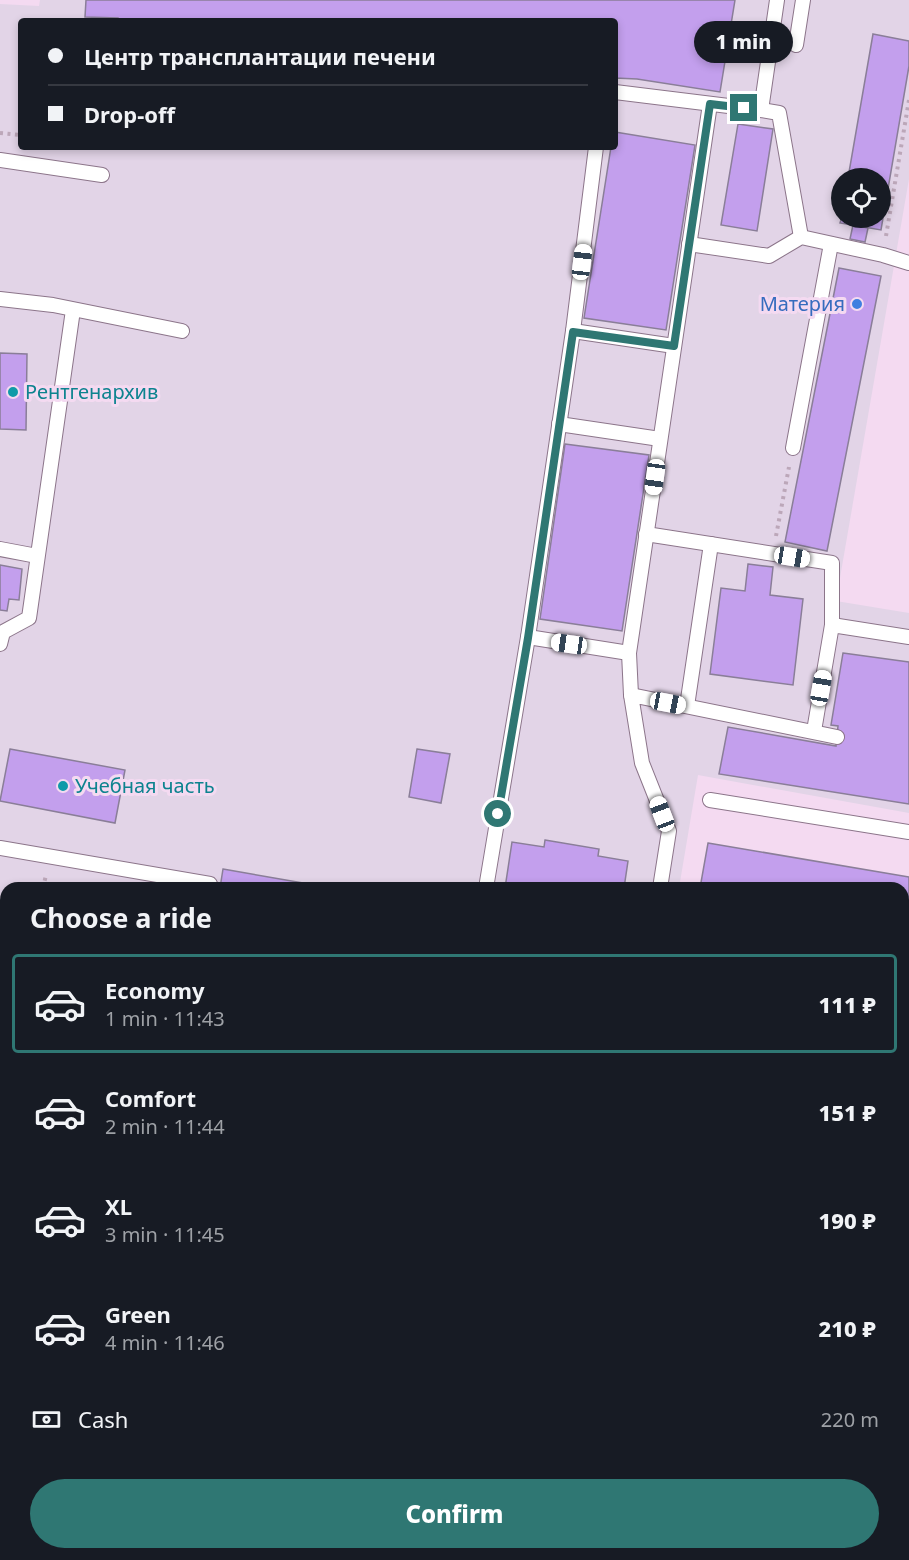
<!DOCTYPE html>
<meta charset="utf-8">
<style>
body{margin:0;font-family:"Noto Sans",sans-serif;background:#20242c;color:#f1f3f6;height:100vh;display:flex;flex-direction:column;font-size:22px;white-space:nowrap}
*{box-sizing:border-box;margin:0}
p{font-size:20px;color:#9ea1a6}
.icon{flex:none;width:33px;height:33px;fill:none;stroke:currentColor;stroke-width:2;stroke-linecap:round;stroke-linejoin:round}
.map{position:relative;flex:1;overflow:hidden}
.drawer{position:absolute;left:0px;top:882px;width:909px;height:678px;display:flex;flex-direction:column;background:#171b24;border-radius:18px 18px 0 0;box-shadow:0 3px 9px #0003}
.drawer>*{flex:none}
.hud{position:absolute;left:18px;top:18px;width:600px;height:132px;border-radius:6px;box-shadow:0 3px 9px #0003;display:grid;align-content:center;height:132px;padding:0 30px;background:#171b24}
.fabs{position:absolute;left:831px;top:168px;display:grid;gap:12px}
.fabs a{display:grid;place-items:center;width:60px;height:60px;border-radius:50%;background:#171b24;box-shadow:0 3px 9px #0003;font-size:30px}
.end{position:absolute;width:27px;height:27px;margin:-14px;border:8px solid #2f7773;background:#fff;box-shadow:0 0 0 3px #fff}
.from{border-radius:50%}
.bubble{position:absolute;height:42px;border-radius:21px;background:#171b24;box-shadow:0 3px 9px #0003;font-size:20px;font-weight:800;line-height:42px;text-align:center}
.car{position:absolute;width:18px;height:36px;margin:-18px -9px;border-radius:8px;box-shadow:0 0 4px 2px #0007;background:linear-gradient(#fff 24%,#345 0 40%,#fff 0 76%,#345 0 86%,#fff 0)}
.hud b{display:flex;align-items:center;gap:21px;height:57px;font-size:22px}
.hud b+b{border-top:2px solid #363941}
.hud i{width:15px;height:15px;background:#f1f3f6}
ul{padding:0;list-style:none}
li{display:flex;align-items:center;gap:18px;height:99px;margin:0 12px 9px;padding:0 18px;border:3px solid transparent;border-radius:6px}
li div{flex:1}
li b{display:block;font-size:22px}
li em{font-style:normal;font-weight:800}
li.current{border-color:#2f7773}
li>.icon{width:54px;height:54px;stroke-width:1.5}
h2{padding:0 30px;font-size:27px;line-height:72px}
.pay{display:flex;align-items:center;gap:15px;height:66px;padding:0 30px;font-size:22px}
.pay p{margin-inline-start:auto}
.primary-button{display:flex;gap:12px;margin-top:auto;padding:12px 30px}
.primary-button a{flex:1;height:69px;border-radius:36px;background:#2f7773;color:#fff;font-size:24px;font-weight:800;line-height:69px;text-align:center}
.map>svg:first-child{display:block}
.built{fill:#ebcce8}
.medical{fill:#e2d4e7;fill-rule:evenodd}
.building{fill:#c39fed;stroke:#8a7e98;stroke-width:1.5}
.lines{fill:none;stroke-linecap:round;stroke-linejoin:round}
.lane-casing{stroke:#8c758a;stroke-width:16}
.secondary-casing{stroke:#8c758a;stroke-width:36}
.primary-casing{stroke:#ac9965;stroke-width:36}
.path{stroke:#bca7b9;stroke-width:4;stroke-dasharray:3 4.5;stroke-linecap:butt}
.lane{stroke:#fff;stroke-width:14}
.secondary{stroke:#fff;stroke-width:33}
.primary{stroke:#f1e3b0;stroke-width:33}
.route{stroke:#2f7773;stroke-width:8}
.shop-dot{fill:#3f7fe0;stroke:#f4daf1;stroke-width:2}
.culture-dot{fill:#0f9aa8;stroke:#f4daf1;stroke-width:2}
.labels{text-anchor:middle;stroke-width:6;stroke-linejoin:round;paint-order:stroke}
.shop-label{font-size:20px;fill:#366cbe;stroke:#f4daf1;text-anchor:end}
.culture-label{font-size:20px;fill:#0d838f;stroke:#f4daf1;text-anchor:start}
</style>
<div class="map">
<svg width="909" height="1560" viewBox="0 0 909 1560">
<rect width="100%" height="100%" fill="#f4daf1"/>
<path class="built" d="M909 1290V1560H875L859 1554H903V1310Z"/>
<path class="medical" d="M40 0H909V179L836 601 909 613V813L698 775 679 888H6V1269L0 1268V4L39 6ZM21 21H615V147H21ZM842 178H880V218H842Z"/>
<g class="building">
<path d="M86 0H735L720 92 637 79 615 78V21H118V18L85 17Z"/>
<path d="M873 34 909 41V66L881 230 840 223 842 217 880 218V178H848Z"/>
<path d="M738 124 773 129 757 231 721 225Z"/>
<path d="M615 132 695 145 666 330 584 318 611 147H615Z"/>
<path d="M853 225 868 228 865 242 850 239Z"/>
<path d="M839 268 881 276 827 551 785 542Z"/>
<path d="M0 353 27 354 26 430 0 429Z"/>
<path d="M565 444 649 455 622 631 540 619Z"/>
<path d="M748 564 773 567 770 595 803 599 793 685 710 674 721 588 745 591Z"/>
<path d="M0 565 22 569 19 600 9 599 7 611 0 610Z"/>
<path d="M843 653 909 662V804L719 774 728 727 836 746 838 726 831 725Z"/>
<path d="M10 749 125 770 115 823 0 801Z"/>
<path d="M417 749 450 754 441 803 409 797Z"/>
<path d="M545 840 599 849 598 856 628 861 624 888H505L512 842 544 847Z"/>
<path d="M708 843 909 877V944L903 943V888H700Z"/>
<path d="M223 869 332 888H220Z"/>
<path d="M6 1062V1269L0 1268V1069Z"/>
<path d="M909 1353V1480L903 1478V1371Z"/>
</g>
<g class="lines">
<g class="lane-casing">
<g id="lane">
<path d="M796 45 803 0"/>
<path d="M615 92 761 110 777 0"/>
<path d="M761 110 779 113 801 237"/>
<path d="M0 160 102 175"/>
<path d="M689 244 769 256 801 237 883 255 909 263"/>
<path d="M0 299 53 305 182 331"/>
<path d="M573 331 674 346"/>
<path d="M559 424 660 439"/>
<path d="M793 448 831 244"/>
<path d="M646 534 832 563V625"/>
<path d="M0 549 37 556"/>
<path d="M528 637 629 653"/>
<path d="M0 644 3 632 29 618 73 310"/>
<path d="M631 695 629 653 710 104"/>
<path d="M687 706 711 544"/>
<path d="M814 731 832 625 909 637"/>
<path d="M710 800 909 832"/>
<path d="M0 848 210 884"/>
<path d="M486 888 528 637 573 331 596 147"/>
<path d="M660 888 669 831 642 763 631 695 837 737"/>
<path d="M0 1009 6 1004"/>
<path d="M903 1281 909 1282"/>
<path d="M903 1360 906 1361"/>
</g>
</g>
<g class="secondary-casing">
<g id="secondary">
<path d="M903 1258 909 1240"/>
<path d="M0 1517 6 1518"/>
<path d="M204 1554 237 1560"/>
<path d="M798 1560 801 1554"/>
</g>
</g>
<g class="primary-casing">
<g id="primary">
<path d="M0 1329 6 1330"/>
<path d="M0 1388 6 1389"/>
<path d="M0 1457 6 1459"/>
<path d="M486 1554 511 1560"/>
<path d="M736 1554 754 1560"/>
</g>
</g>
<g class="path">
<path d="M0 133 21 135"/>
<path d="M886 236 909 100"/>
<path d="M776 536 789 467"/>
<path d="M43 888 46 875"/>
<path d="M903 1177 909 1157"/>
<path d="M903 1488 909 1491"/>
<path d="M903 1519 909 1521"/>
<path d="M47 1560 48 1554"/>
</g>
<use href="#lane" class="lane"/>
<use href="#secondary" class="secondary"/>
<use href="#primary" class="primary"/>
</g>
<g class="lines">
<path class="route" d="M498 814 528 638 573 332 674 346 710 104 744 108"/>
</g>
<circle class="shop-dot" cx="857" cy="304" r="6"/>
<g class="culture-dot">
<circle cx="13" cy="392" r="6"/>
<circle cx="63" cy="786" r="6"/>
</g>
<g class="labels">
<g class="shop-label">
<text x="845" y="311">Материя</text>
</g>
<g class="culture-label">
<text x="25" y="399">Рентгенархив</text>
<text x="75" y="793">Учебная часть</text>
</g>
</g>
</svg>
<div class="fabs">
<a><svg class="icon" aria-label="locate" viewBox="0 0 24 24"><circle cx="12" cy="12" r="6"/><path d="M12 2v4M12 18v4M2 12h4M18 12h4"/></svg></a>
</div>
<i class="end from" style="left:498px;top:814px"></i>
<i class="end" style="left:744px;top:108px"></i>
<div class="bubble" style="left:694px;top:21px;width:99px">1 min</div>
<i class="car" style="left:582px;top:262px;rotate:7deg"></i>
<i class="car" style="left:655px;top:477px;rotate:188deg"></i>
<i class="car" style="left:792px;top:557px;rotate:99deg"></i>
<i class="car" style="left:569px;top:644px;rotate:278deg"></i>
<i class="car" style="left:821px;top:688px;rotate:10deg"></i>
<i class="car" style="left:668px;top:703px;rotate:101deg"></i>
<i class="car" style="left:662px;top:814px;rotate:339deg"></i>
<div class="hud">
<b><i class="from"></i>Центр трансплантации печени</b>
<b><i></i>Drop-off</b>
</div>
<section class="drawer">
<h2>Choose a ride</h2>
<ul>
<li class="current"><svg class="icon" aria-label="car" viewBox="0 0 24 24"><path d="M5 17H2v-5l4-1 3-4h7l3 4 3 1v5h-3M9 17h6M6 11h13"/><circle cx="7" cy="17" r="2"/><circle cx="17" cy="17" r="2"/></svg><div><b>Economy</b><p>1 min · 11:43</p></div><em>111 ₽</em></li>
<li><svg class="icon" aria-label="car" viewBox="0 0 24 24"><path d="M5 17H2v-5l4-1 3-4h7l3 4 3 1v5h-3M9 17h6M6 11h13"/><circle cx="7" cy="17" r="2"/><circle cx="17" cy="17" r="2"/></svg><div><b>Comfort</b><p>2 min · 11:44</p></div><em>151 ₽</em></li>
<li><svg class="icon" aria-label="car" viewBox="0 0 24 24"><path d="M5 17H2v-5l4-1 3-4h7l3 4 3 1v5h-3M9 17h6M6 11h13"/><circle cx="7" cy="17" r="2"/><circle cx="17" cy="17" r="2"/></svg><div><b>XL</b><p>3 min · 11:45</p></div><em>190 ₽</em></li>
<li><svg class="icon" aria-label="car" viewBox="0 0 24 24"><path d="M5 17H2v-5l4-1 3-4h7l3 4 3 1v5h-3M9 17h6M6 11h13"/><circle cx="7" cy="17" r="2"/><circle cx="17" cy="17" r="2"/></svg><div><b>Green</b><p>4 min · 11:46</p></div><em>210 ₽</em></li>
</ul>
<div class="pay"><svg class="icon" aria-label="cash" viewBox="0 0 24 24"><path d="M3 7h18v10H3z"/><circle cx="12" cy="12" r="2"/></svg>Cash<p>220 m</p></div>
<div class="primary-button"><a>Confirm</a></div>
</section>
</div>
